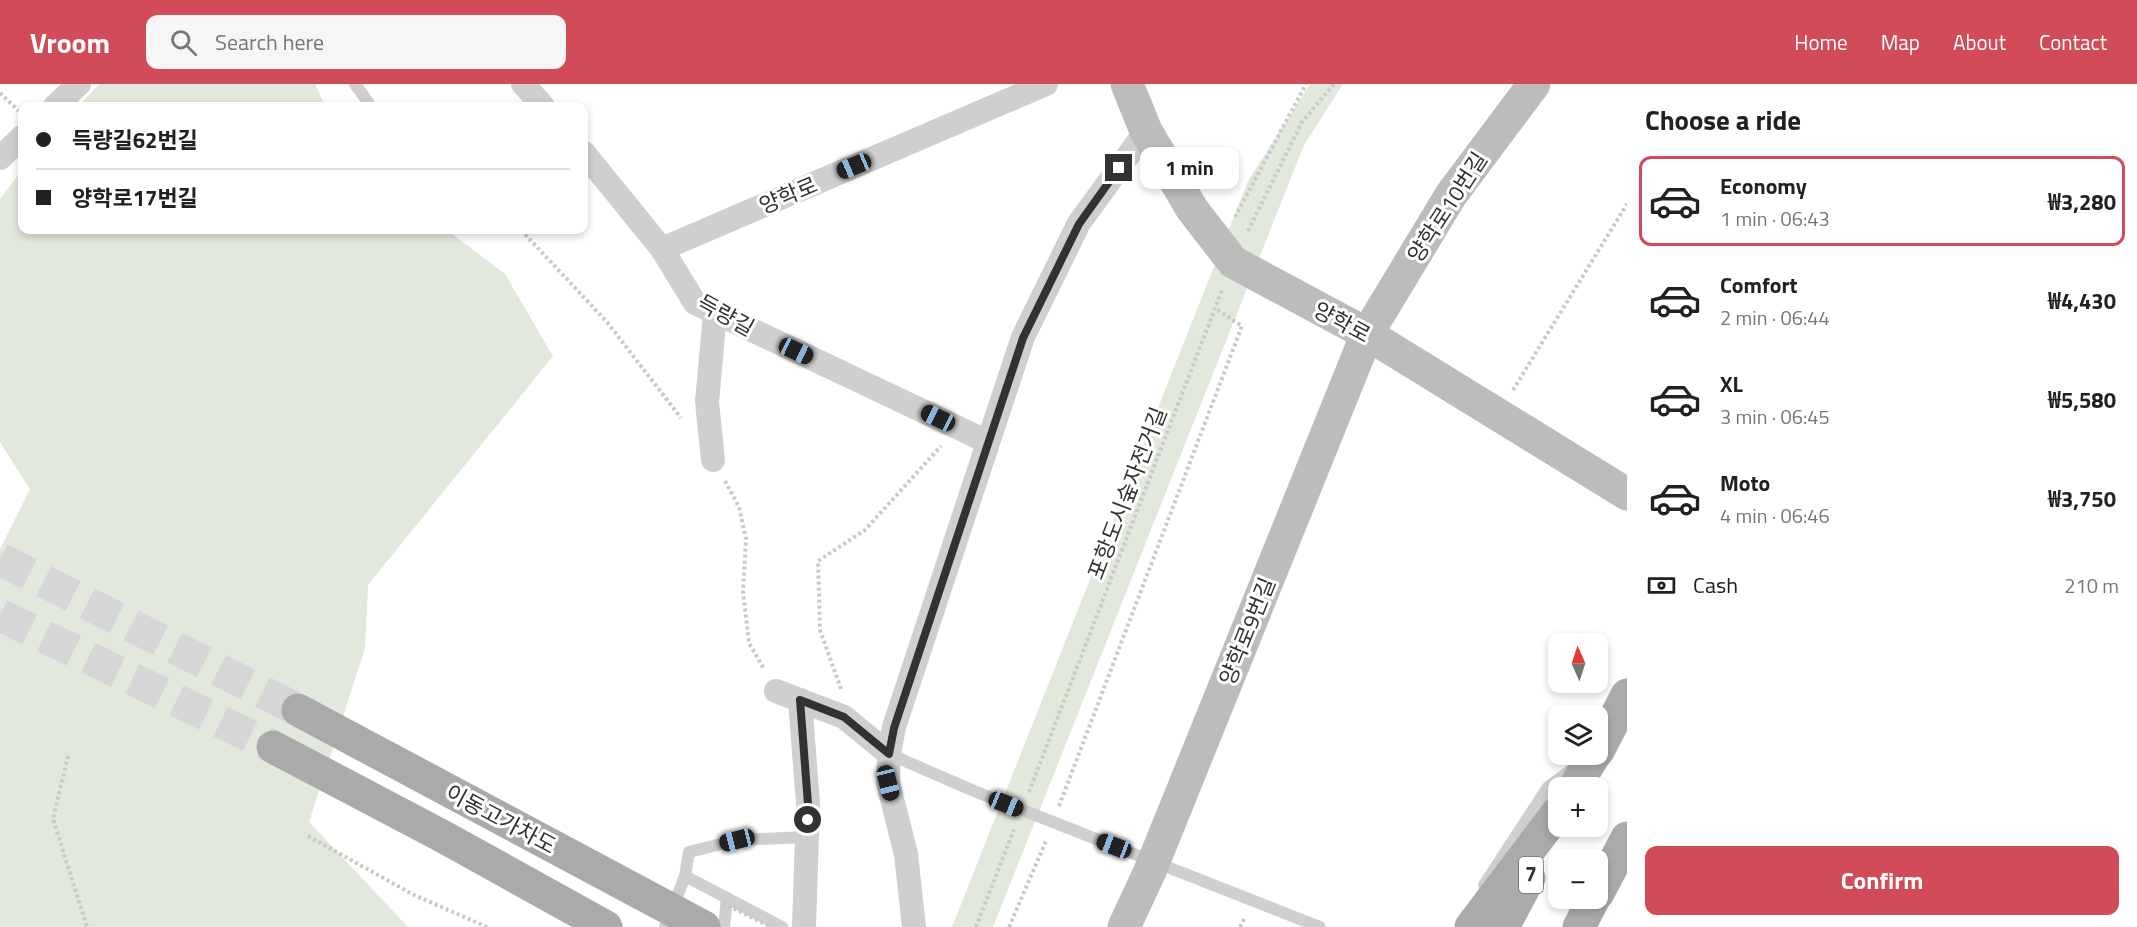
<!DOCTYPE html>
<meta charset="utf-8">
<style>
body{margin:0;font-family:"Titillium Web","Noto Sans KR",sans-serif;background:#f6f6f6;color:#202124;height:100vh;display:flex;flex-direction:column;font-size:22px;white-space:nowrap}
*{box-sizing:border-box;margin:0}
p{font-size:20px;color:#757577}
.icon{flex:none;width:33px;height:33px;fill:none;stroke:currentColor;stroke-width:2;stroke-linecap:round;stroke-linejoin:round}
.map{position:relative;flex:1;overflow:hidden}
.panel{display:flex;flex-direction:column;background:#fff;width:510px}
.panel>*{flex:none}
.banner{position:absolute;left:18px;top:18px;width:570px;height:132px;border-radius:12px;box-shadow:0 3px 9px #0003;display:grid;align-content:center;height:132px;padding:0 18px;background:#fff}
.needle{width:39px;rotate:357deg}
.buttons{position:absolute;left:1548px;top:549px;display:grid;gap:12px}
.buttons a{display:grid;place-items:center;width:60px;height:60px;border-radius:12px;background:#fff;box-shadow:0 3px 9px #0003;font-size:30px}
.end{position:absolute;width:27px;height:27px;margin:-14px;border:8px solid #323232;background:#fff;box-shadow:0 0 0 3px #fff}
.from{border-radius:50%}
.bubble{position:absolute;height:42px;border-radius:12px;background:#fff;box-shadow:0 3px 9px #0003;font-size:20px;font-weight:700;line-height:42px;text-align:center}
.car{position:absolute;width:18px;height:36px;margin:-18px -9px;border-radius:8px;box-shadow:0 0 4px 2px #0007;background:linear-gradient(#222 24%,#8ab4d8 0 40%,#222 0 76%,#8ab4d8 0 86%,#222 0)}
.banner b{display:flex;align-items:center;gap:21px;height:57px;font-size:22px}
.banner b+b{border-top:2px solid #e0e0e0}
.banner i{width:15px;height:15px;background:#202124}
ul{padding:0;list-style:none}
li{display:flex;align-items:center;gap:18px;height:90px;margin:0 12px 9px;padding:0 6px;border:3px solid transparent;border-radius:12px}
li div{flex:1}
li b{display:block;font-size:22px}
li em{font-style:normal;font-weight:700}
li.active{border-color:#d24b58}
li>.icon{width:54px;height:54px;stroke-width:1.5}
h2{padding:0 18px;font-size:27px;line-height:72px}
.pay{display:flex;align-items:center;gap:15px;height:66px;padding:0 18px;font-size:22px}
.pay p{margin-inline-start:auto}
.action{display:flex;gap:12px;margin-top:auto;padding:12px 18px}
.action a{flex:1;height:69px;border-radius:12px;background:#d24b58;color:#fff;font-size:24px;font-weight:700;line-height:69px;text-align:center}
header{display:flex;align-items:center;gap:36px;box-sizing:border-box;height:84px;padding:0 30px;background:#d24b58;color:#fff}
header strong{font-size:28px}
nav{display:flex;gap:33px;margin-inline-start:auto;font-size:21px}
.search{width:420px;height:54px;background:#f6f6f6;display:flex;align-items:center;gap:15px;box-sizing:border-box;padding:0 21px;border-radius:12px;color:#757577;font-size:22px}
main{display:flex;flex:1;min-height:0}
.map>svg:first-child{display:block}
.green{fill:#e2e8dc}
.lines{fill:none;stroke-linecap:round;stroke-linejoin:round}
.primary-tunnel{stroke:#d6d6d6;stroke-width:33;stroke-dasharray:33 16;stroke-linecap:butt}
.path{stroke:#c9c9c9;stroke-width:4;stroke-dasharray:3 3;stroke-linecap:butt}
.lane{stroke:#cfcfcf;stroke-width:12}
.street{stroke:#cfcfcf;stroke-width:24}
.secondary{stroke:#bcbcbc;stroke-width:33}
.primary{stroke:#aaa;stroke-width:33}
.path-bridge{stroke:#c9c9c9;stroke-width:4;stroke-dasharray:3 3;stroke-linecap:butt}
.primary-bridge{stroke:#aaa;stroke-width:33}
.route{stroke:#323232;stroke-width:8}
.labels{text-anchor:middle;stroke-width:6;stroke-linejoin:round;paint-order:stroke}
.shield{fill:#fff;stroke:#707070;stroke-width:1.5}
.shield-label{font-size:21px;font-weight:bold;fill:#323232}
.street-label{font-size:22px;fill:#323232;stroke:#fff}
</style>
<header>
<strong>Vroom</strong>
<div class="search"><svg class="icon" aria-label="search" viewBox="0 0 24 24"><circle cx="10" cy="10" r="6"/><path d="M15 15l6 6"/></svg>Search here</div>
<nav><a>Home</a><a>Map</a><a>About</a><a>Contact</a></nav>
</header>
<main>
<div class="map">
<svg width="1627" height="843" viewBox="0 0 1627 843">
<rect width="100%" height="100%" fill="#fff"/>
<g class="green">
<path d="M99 0H315L325 22H79Z"/>
<path d="M1310 0H1343L1304 61 993 843H952L1248 97Z"/>
<path d="M22 86V146H447L505 190 553 272 368 501 365 564 309 738 408 843H0V465L30 405 0 358V115Z"/>
</g>
<g class="lines">
<g class="primary-tunnel">
<path d="M0 475 298 626"/>
<path d="M0 531 273 663"/>
</g>
<g class="path">
<path d="M0 9 19 27"/>
<path d="M1235 133 1306 0"/>
<path d="M521 146 607 238 681 334"/>
<path d="M1248 147 1302 38 1334 0"/>
<path d="M1513 306 1627 120"/>
<path d="M725 397 739 423 746 455 743 508 749 559 764 585"/>
<path d="M841 605 820 546 818 477 865 446 941 362"/>
<path d="M68 672 53 735 87 843"/>
<path d="M1029 708 1222 206"/>
<path d="M1059 722 1242 242 1215 224"/>
<path d="M308 752 414 811 487 843"/>
<path d="M976 843 1015 743"/>
<path d="M1009 843 1046 757"/>
<path d="M1240 843 1245 833"/>
</g>
<g class="lane">
<path d="M355 0 368 18"/>
<path d="M889 670 974 707 1320 843"/>
<path d="M685 792 689 768 737 756 807 753"/>
<path d="M1484 801 1548 703 1575 683"/>
<path d="M665 843 685 792 782 843"/>
<path d="M724 843 727 814"/>
</g>
<g class="street">
<path d="M523 0 543 22"/>
<path d="M55 22 79 0"/>
<path d="M584 69 662 165 695 219 988 358"/>
<path d="M0 74 22 53"/>
<path d="M662 165 1046 0"/>
<path d="M713 376 707 318 715 229"/>
<path d="M776 607 844 633 889 670"/>
<path d="M800 616 808 720 804 843"/>
<path d="M914 843 906 770 888 699 889 670 894 643 1023 253 1079 139 1146 47"/>
</g>
<g class="secondary">
<path d="M1127 0 1146 47 1192 125 1233 178 1367 250 1627 410"/>
<path d="M1124 843 1150 787 1367 250 1451 111 1534 0"/>
</g>
<g class="primary">
<path d="M273 663 442 752 606 843"/>
<path d="M1598 667 1627 611"/>
<path d="M1574 704 1595 670"/>
<path d="M1598 809 1627 754"/>
<path d="M1471 843 1558 728"/>
<path d="M1503 843 1529 794"/>
<path d="M1579 843 1594 814"/>
</g>
<path class="path-bridge" d="M723 819 771 843"/>
<path class="primary-bridge" d="M298 626 704 843"/>
</g>
<g class="lines">
<path class="route" d="M808 736V720L800 616 844 633 889 670 894 644 1023 254 1079 140 1119 84"/>
</g>
<g class="labels">
<rect class="shield" x="1519" y="773" width="24" height="36" rx="4.5"/>
<g class="shield-label">
<text x="1531" y="798">7</text>
</g>
<g class="street-label">
<text transform="translate(788 111) rotate(-23)" y="8">양학로</text>
<text transform="translate(1447 123) rotate(-57)" y="8">양학로10번길</text>
<text transform="translate(726 231) rotate(29)" y="8">득량길</text>
<text transform="translate(1342 238) rotate(28)" y="8">양학로</text>
<text transform="translate(1127 409) rotate(-69)" y="8">포항도시숲자전거길</text>
<text transform="translate(1247 547) rotate(-68)" y="8">양학로9번길</text>
<text transform="translate(501 735) rotate(28)" y="8">이동고가차도</text>
</g>
</g>
</svg>
<div class="buttons">
<a><svg class="needle" viewBox="-14 -14 28 28"><path d="M0-13l5 13h-10z" fill="#e53935"/><path d="M0 13l5-13h-10z" fill="#757577"/></svg></a>
<a><svg class="icon" aria-label="layers" viewBox="0 0 24 24"><path d="M12 4l9 5-9 5-9-5zM3 14l9 5 9-5"/></svg></a>
<a>+</a>
<a>−</a>
</div>
<i class="end from" style="left:808px;top:736px"></i>
<i class="end" style="left:1119px;top:84px"></i>
<div class="bubble" style="left:1140px;top:63px;width:99px">1 min</div>
<i class="car" style="left:854px;top:82px;rotate:247deg"></i>
<i class="car" style="left:796px;top:267px;rotate:115deg"></i>
<i class="car" style="left:938px;top:334px;rotate:296deg"></i>
<i class="car" style="left:888px;top:699px;rotate:166deg"></i>
<i class="car" style="left:1006px;top:720px;rotate:112deg"></i>
<i class="car" style="left:737px;top:756px;rotate:256deg"></i>
<i class="car" style="left:1114px;top:762px;rotate:291deg"></i>
<div class="banner">
<b><i class="from"></i>득량길62번길</b>
<b><i></i>양학로17번길</b>
</div>
</div>
<section class="panel">
<h2>Choose a ride</h2>
<ul>
<li class="active"><svg class="icon" aria-label="car" viewBox="0 0 24 24"><path d="M5 17H2v-5l4-1 3-4h7l3 4 3 1v5h-3M9 17h6M6 11h13"/><circle cx="7" cy="17" r="2"/><circle cx="17" cy="17" r="2"/></svg><div><b>Economy</b><p>1 min · 06:43</p></div><em>₩3,280</em></li>
<li><svg class="icon" aria-label="car" viewBox="0 0 24 24"><path d="M5 17H2v-5l4-1 3-4h7l3 4 3 1v5h-3M9 17h6M6 11h13"/><circle cx="7" cy="17" r="2"/><circle cx="17" cy="17" r="2"/></svg><div><b>Comfort</b><p>2 min · 06:44</p></div><em>₩4,430</em></li>
<li><svg class="icon" aria-label="car" viewBox="0 0 24 24"><path d="M5 17H2v-5l4-1 3-4h7l3 4 3 1v5h-3M9 17h6M6 11h13"/><circle cx="7" cy="17" r="2"/><circle cx="17" cy="17" r="2"/></svg><div><b>XL</b><p>3 min · 06:45</p></div><em>₩5,580</em></li>
<li><svg class="icon" aria-label="car" viewBox="0 0 24 24"><path d="M5 17H2v-5l4-1 3-4h7l3 4 3 1v5h-3M9 17h6M6 11h13"/><circle cx="7" cy="17" r="2"/><circle cx="17" cy="17" r="2"/></svg><div><b>Moto</b><p>4 min · 06:46</p></div><em>₩3,750</em></li>
</ul>
<div class="pay"><svg class="icon" aria-label="cash" viewBox="0 0 24 24"><path d="M3 7h18v10H3z"/><circle cx="12" cy="12" r="2"/></svg>Cash<p>210 m</p></div>
<div class="action"><a>Confirm</a></div>
</section>
</main>
